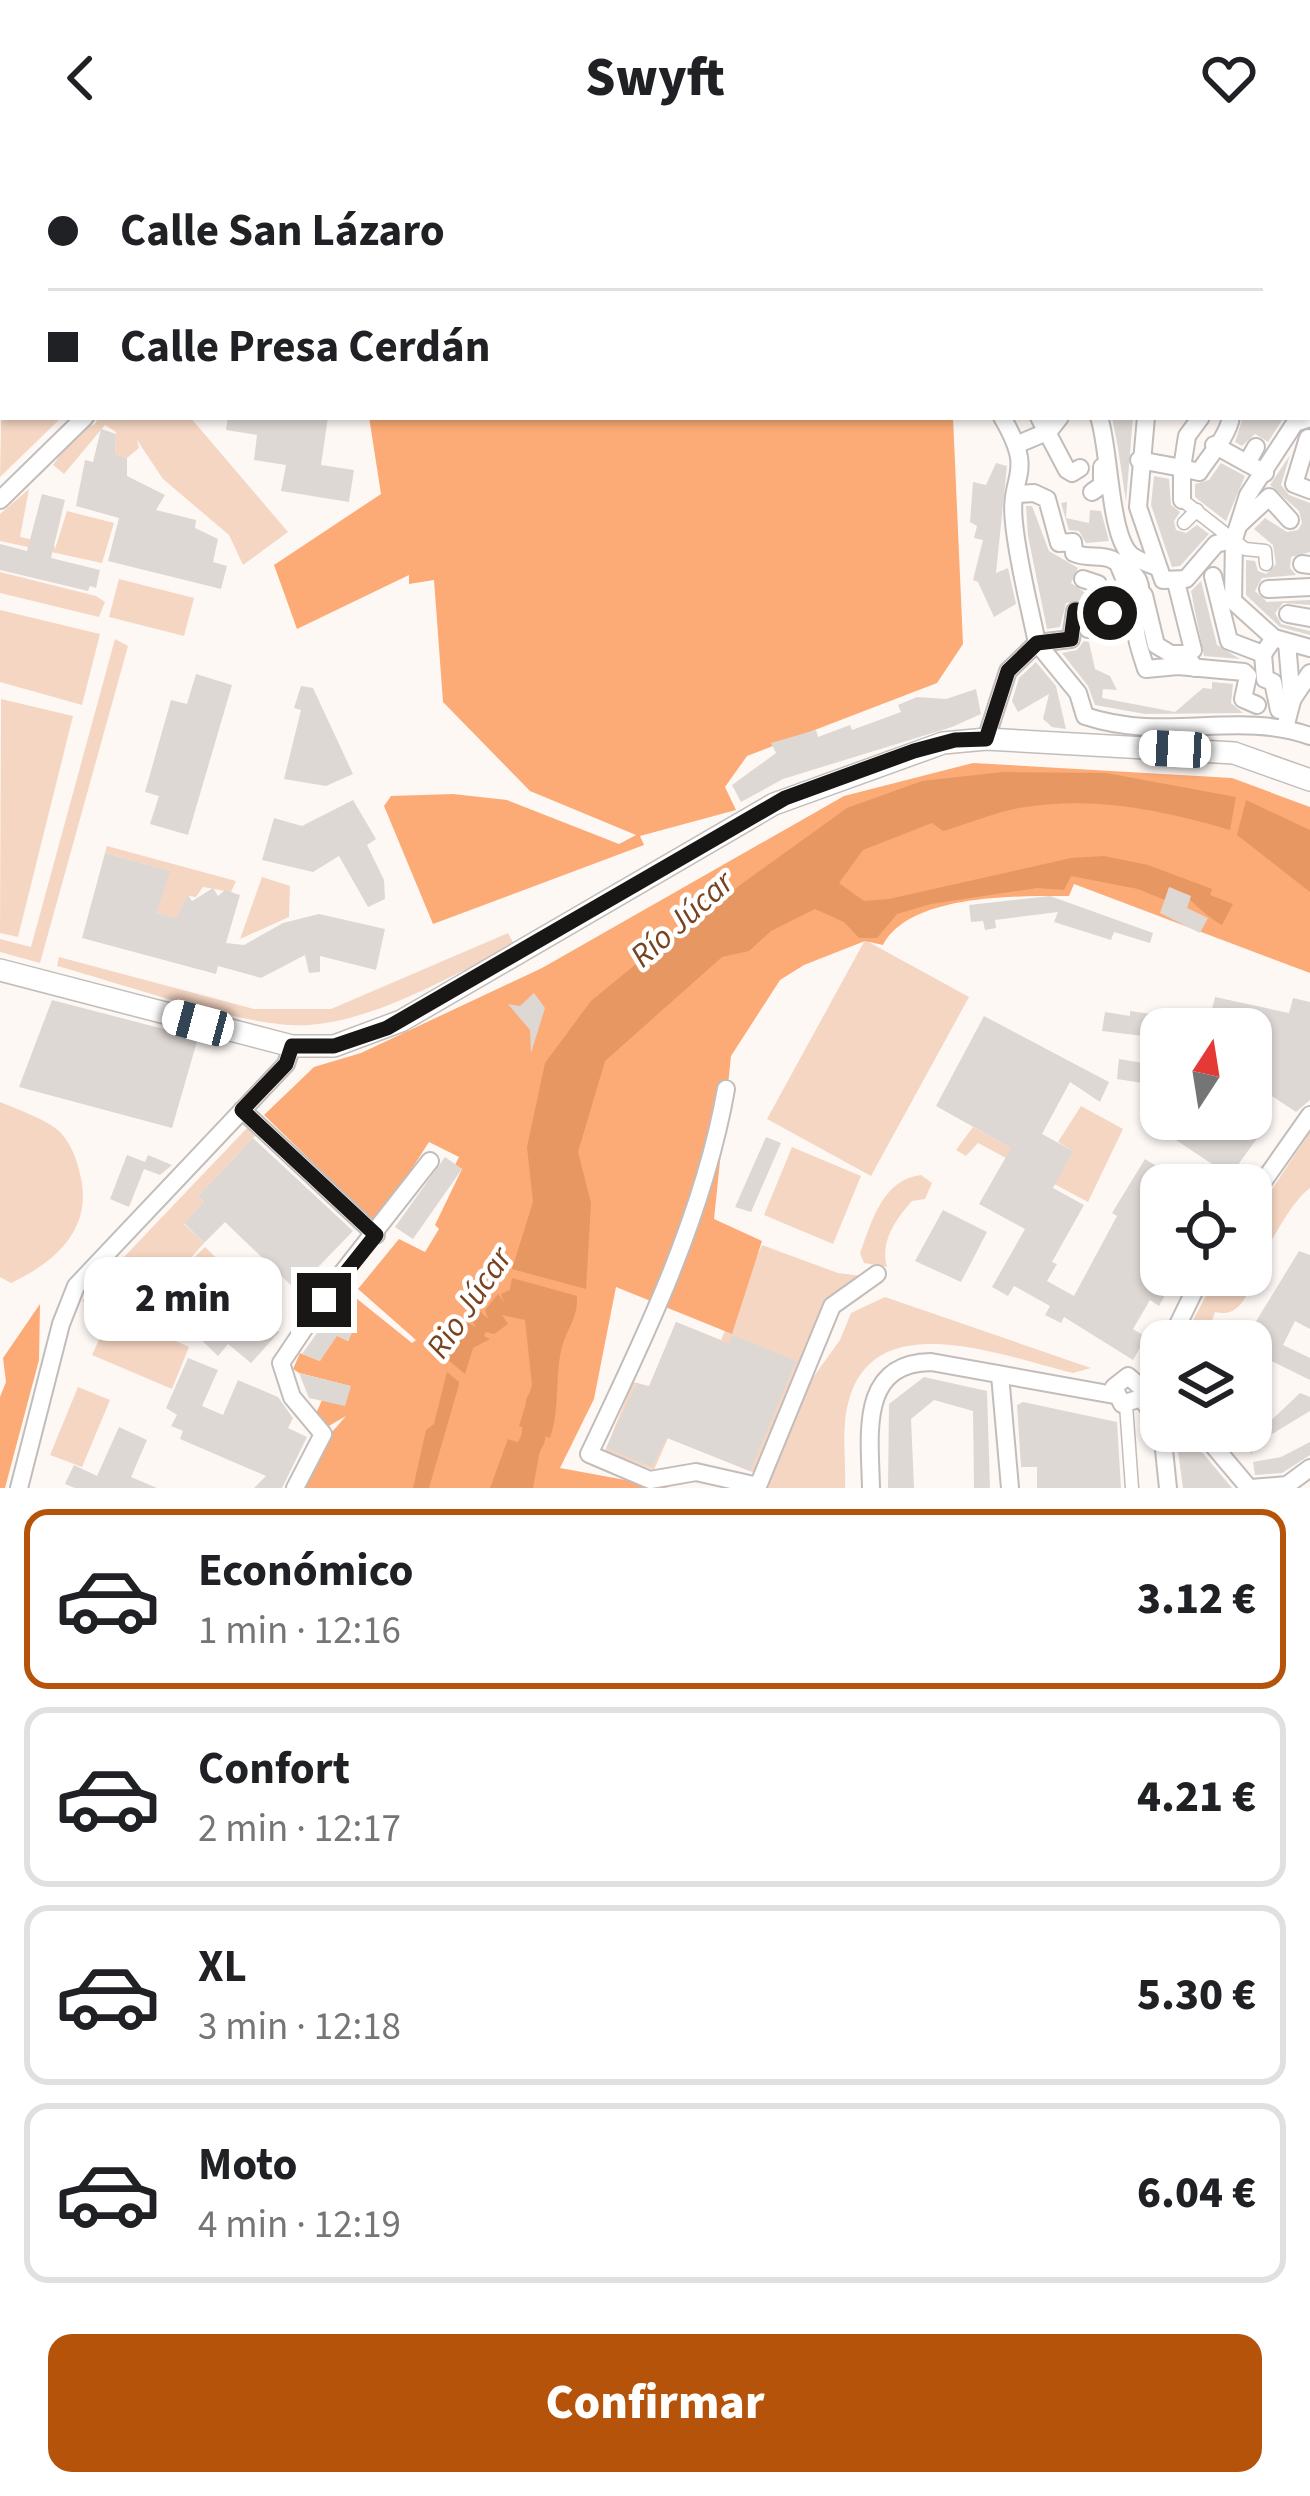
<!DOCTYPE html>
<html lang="es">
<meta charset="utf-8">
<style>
body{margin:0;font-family:"Source Sans 3",sans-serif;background:#f2f2f2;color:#202124;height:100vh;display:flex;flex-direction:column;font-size:45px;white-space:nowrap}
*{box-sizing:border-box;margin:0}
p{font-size:39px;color:#757577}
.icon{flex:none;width:66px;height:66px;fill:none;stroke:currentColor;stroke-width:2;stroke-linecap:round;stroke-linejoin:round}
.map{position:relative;height:1332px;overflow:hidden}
.panel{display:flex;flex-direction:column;background:#fff;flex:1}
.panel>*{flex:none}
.hud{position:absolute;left:0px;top:0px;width:1311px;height:264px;box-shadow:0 3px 9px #0004;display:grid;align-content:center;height:264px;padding:0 48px;background:#fff}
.needle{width:78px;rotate:12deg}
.fabs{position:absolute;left:1140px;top:852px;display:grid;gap:24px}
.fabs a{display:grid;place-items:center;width:132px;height:132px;border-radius:24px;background:#fff;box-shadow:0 3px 9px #0004;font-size:60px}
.end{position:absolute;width:54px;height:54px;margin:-27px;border:15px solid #191716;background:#fff;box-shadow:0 0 0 6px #fff}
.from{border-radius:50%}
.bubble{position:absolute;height:84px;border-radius:24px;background:#fff;box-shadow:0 3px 9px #0004;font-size:39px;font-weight:800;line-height:84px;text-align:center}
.car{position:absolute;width:36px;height:72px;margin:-36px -18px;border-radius:15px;box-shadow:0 0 9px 3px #0007;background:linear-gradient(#fff 24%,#345 0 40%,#fff 0 76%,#345 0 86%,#fff 0)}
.hud b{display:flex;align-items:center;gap:42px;height:114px;font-size:45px}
.hud b+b{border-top:3px solid #e0e0e0}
.hud i{width:30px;height:30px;background:#202124}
ul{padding:21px 0 0;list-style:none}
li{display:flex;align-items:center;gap:36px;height:180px;margin:0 24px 18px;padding:0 24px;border:6px solid #e0e0e0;border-radius:24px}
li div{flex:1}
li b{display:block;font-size:45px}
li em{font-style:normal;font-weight:800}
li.active{border-color:#b45309}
li>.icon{width:108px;height:108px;stroke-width:1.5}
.cta{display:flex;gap:24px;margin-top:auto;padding:24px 48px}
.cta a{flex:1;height:138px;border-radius:24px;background:#b45309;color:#fff;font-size:48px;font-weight:800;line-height:138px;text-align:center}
header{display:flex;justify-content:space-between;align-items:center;height:156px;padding:0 48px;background:#fff;font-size:54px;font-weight:800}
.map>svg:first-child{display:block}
.green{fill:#f5d6c3}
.forest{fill:#fcab76}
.water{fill:#e69762}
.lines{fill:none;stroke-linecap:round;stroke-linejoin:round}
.river{stroke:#e69762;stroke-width:24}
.building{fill:#ded8d5}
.pedestrian-casing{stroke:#c2bdba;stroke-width:15}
.minor-casing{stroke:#c2bdba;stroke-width:20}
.tertiary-casing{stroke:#c2bdba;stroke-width:24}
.pedestrian{stroke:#fff;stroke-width:12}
.minor{stroke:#fff;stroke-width:16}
.tertiary{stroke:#fff;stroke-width:21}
.route{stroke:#191716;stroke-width:15}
.labels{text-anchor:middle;stroke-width:9;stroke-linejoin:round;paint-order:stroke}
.water-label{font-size:33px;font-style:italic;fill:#78431e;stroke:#fff}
</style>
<header><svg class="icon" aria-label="back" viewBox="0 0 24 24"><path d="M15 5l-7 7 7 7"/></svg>Swyft<svg class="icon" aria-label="heart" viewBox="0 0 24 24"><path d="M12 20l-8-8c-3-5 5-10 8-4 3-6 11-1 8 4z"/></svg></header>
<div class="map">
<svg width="1310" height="1332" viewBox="0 0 1310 1332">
<rect width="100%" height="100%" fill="#fef8f5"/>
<g class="green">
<path d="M3 159V261H62L0 321Z"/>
<path d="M99 261H190L288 376 243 409 229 379 163 323 137 284 139 292 127 302 115 298 116 276 105 269 64 318 53 309 77 275 95 268Z"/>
<path d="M29 333 20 381 54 388 55 393 67 355 114 367 102 407 0 385V358Z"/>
<path d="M0 416 96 440 105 446 99 461 0 437Z"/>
<path d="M119 423 194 442 184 480 109 461Z"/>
<path d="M0 454 100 478 82 549 0 526Z"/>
<path d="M115 483 128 490 40 807 0 796V783L31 791Z"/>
<path d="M1 543 73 560 18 781 0 777Z"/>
<path d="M107 690 236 725 231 736 203 731 196 741 188 740 177 763 157 757 169 715 105 697Z"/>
<path d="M262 721 290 730 289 761 240 783Z"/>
<path d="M508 777 515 790C451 818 379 864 309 869 252 874 117 826 57 810L59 801 254 853H331Z"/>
<path d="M865 784 969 841 871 1020 767 963Z"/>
<path d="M0 946C15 952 47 964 59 975 70 985 77 1004 80 1018 94 1072 56 1106 11 1127L0 1121Z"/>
<path d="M1081 950 1123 973 1088 1046 978 987 966 1000 956 994 973 971 1060 1018 1073 995 1058 986Z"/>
<path d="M247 972 255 980 198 1040 204 1046 184 1068 204 1087 175 1120 205 1091 238 1123 179 1185 143 1170 189 1191 172 1233 92 1199 111 1158 82 1145Z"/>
<path d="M1310 976V1032C1291 1046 1274 1082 1261 1102L1262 1125 1255 1124C1245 1142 1238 1162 1215 1156L1209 1173 1194 1169 1182 1185 1217 1119H1251V1065Z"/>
<path d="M792 991 861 1020 833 1088 764 1059Z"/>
<path d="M921 1019 932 1027 925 1043 912 1045C896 1063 880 1085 887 1111L864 1107 860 1097C872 1065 883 1023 921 1019Z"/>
<path d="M762 1089 838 1117 862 1120 830 1140 757 1318 668 1282 654 1314 605 1295 633 1226 649 1230 676 1166 721 1184Z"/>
<path d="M885 1141 1091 1212 1073 1217C997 1199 857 1141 845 1267 843 1288 846 1311 845 1332H765L809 1227 840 1184 851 1157Z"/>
<path d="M78 1231 110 1244 82 1311 50 1299Z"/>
</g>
<g class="forest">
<path d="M205 0H1010L207 3Z"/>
<path d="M369 261H953L963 488 937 527 747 600 725 631 736 654 640 680 644 689 433 768 384 650 391 640 453 638 507 644 619 688 636 679 530 635 443 546 434 424 409 428V419L297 473 274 409 381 338Z"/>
<path d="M973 607 1232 622 1310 651V817L1074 728 1069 740C1016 740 910 738 883 789L865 785 804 809 780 824 731 900 714 1063 762 1085 732 1178 616 1131 594 1243 560 1312 669 1332H298L318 1292 346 1260 322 1274 314 1262 322 1244 350 1230 299 1217 293 1213 300 1197 320 1205 325 1180 316 1175 321 1172 348 1185 352 1175 325 1163 351 1138 412 1187 416 1184 358 1133 399 1083 425 1096 439 1073 435 1069 462 1013 455 1009 459 1001 429 986 376 1068 264 959 314 911 361 897 542 812 844 640Z"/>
<path d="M40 1148 39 1204 5 1332H0V1241L6 1226 3 1202Z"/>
</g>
<g class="water">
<path d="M1003 616 1106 617 1236 641 1230 674C1163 654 1095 640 1025 651 998 655 970 667 943 675L932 667 863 694 839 727 864 745 889 743 1071 702 1104 700 1148 709 1212 733 1210 739 1233 748 1222 769C1200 757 1191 740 1170 731L1165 744 1138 733 1071 720 1064 734 1037 732 931 748 897 758 877 782H859L844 766 815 753 771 775 749 795 722 801 605 905 578 996 591 1047 586 1133 512 1113 533 1046 527 991 545 907 591 845 675 776 847 652 922 625Z"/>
<path d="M1246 644 1310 674V736L1237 679Z"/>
<path d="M512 1122 577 1140C578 1163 566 1173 561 1195 555 1223 560 1254 550 1282L519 1270 532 1229 525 1164 502 1159 508 1168 494 1178 486 1176 484 1180 490 1183 473 1192 465 1218 448 1204 456 1182 465 1183 461 1177 468 1167 476 1171 471 1164 480 1155 488 1163 485 1154 498 1138 504 1146 501 1138 510 1134Z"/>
<path d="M447 1216 459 1226 458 1232 429 1332H413L426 1274 434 1268Z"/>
<path d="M508 1283 540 1294 533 1332H490Z"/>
</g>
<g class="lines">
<path class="river" d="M507 1332 533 1283 538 1246"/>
</g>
<g class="building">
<path d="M228 261H328L321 309 354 314 349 346 281 335 286 309 254 304 257 279 226 274Z"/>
<path d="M1112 261H1133L1126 346 1118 292Z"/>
<path d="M1243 261H1284L1268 286 1255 278 1242 290 1235 286Z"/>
<path d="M101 273 116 278 115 298 127 302V320L165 339 156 354 196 364 195 372 218 383 213 406 227 410 221 433 108 405 119 362 76 350 85 304 93 306Z"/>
<path d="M1290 299 1281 329 1289 339 1310 347V396L1291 401 1290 412 1296 419 1262 422 1255 435 1267 446 1310 444V449L1283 447 1275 457 1281 468 1310 475V479L1280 471 1246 439V404L1255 405 1258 415 1266 418 1276 408 1273 389 1254 373 1265 362 1287 376 1298 374 1302 367 1299 355 1270 329Z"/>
<path d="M996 307 1007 310 996 417 1008 412 1016 448 994 461 978 426 973 424 983 384 974 382 977 370 970 366 973 326 986 329Z"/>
<path d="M1221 307 1245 320 1226 365 1195 341V328L1209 324Z"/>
<path d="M1154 320 1169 323 1171 349 1180 356 1174 365 1176 374 1186 377 1197 369 1209 378 1180 410 1172 411 1151 349Z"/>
<path d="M42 338 65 344 51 402 100 414 96 432 90 430 88 435 0 414V388L27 395Z"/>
<path d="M1067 346 1066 362 1089 367 1090 354 1101 355 1109 385 1086 387 1079 375 1069 374 1061 347Z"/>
<path d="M1032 350 1049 395 1078 412 1071 427 1087 438 1088 443 1066 447 1060 471 1047 473 1028 380 1026 350Z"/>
<path d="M1201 425 1217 489 1240 503 1204 500 1191 435Z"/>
<path d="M1084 485 1089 486 1095 513 1110 520 1117 534 1103 533 1102 542 1175 556 1203 532 1212 533V526L1233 528 1231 547 1243 557 1145 558 1095 549 1088 530 1062 497 1077 494Z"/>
<path d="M1036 506 1056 530 1066 573 1052 571 1043 563 1049 538 1018 556 1012 545 1019 522Z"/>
<path d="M196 518 232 529 188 679 150 668 159 640 145 636 171 544 187 548Z"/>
<path d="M301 530 313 532 353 618 326 630 284 623 301 554 294 552Z"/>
<path d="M976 533 981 558 952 571 783 623 741 646 732 629 776 597 771 587 816 574 818 581 850 569 852 574 901 556 898 549 917 541 946 543Z"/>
<path d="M353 644 376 683 367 689 384 724 385 743 368 751 339 700 313 716 262 704 274 662 302 670Z"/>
<path d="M105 697 170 715 157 757 176 762 188 739 192 745 213 732 218 740 225 734 240 739 226 787 244 789 283 767 319 758 385 773 376 814 320 800V816L309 817 305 799 261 822 218 810 216 818 82 782Z"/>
<path d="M1169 731 1191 740 1187 752 1208 762 1200 777 1160 757Z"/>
<path d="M1050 740 1153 777 1150 787 1114 776 1111 784 1054 766 1058 756 995 764 996 772 985 774 983 765 971 766 969 749Z"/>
<path d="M534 837 545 852 531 897 530 874 508 848 520 850Z"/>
<path d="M1215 841 1289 857 1293 842 1310 846V944L1296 956 1251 926V873H1207Z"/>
<path d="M52 844 198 882 172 972 19 931Z"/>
<path d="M1130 855 1158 859 1159 882 1102 875 1105 856 1130 860Z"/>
<path d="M984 860 1109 926 1100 946 1070 926 1042 978 1073 995 1053 1032 1084 1049 1052 1106 1057 1108 1047 1125 1074 1140 1117 1060 1112 1057 1145 1003 1188 1029H1161V1119H1168L1164 1127 1170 1130 1159 1150 1150 1144 1133 1173 1146 1181 1133 1204 1064 1161 1061 1167 1045 1159 1050 1150 1014 1130 1008 1140 992 1131 1025 1073 979 1048 1011 992 936 950Z"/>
<path d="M1119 903 1161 910V930L1117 923Z"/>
<path d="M1251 955 1268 967 1230 1020 1170 980 1182 963H1204L1231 982 1245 963H1251Z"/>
<path d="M766 981 781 987 751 1056 735 1051Z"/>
<path d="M253 982 353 1075 296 1134 225 1066 204 1087 184 1067 204 1046 198 1040Z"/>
<path d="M127 999 145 1006 148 999 172 1009 160 1019 144 1013 129 1051 110 1043Z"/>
<path d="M445 1001 462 1013 413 1083 395 1071Z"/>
<path d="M943 1054 987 1076 961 1126 915 1105Z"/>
<path d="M1299 1095 1310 1099V1173L1295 1165 1283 1189 1310 1202V1224L1251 1195V1185H1244Z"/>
<path d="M241 1119 249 1127 238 1139 279 1176 251 1207 228 1188 218 1200 191 1174Z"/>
<path d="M327 1163 353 1175 348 1185 337 1180 320 1205 302 1198Z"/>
<path d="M676 1166 729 1188 733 1179 796 1205 750 1315 667 1282 652 1311 606 1292 637 1227 649 1231Z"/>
<path d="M188 1202 218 1214 202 1250 223 1259 238 1224 278 1241 293 1262 288 1272 307 1281 282 1332H254L266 1320 180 1283 183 1275 171 1270 177 1259 166 1252Z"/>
<path d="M299 1217 351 1230 345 1250 309 1242Z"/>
<path d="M924 1221 987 1235 990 1332H974L973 1255 934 1244 911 1263 914 1332H888L889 1248Z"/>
<path d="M1300 1237 1310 1241V1255L1257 1287 1251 1299 1250 1287 1234 1275H1251V1265L1268 1255 1261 1274Z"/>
<path d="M1023 1246 1117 1266 1121 1332H1037V1311H1021L1017 1249Z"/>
<path d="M119 1271 147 1284 131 1321 157 1332H75L65 1328 74 1309 97 1320Z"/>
<path d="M1190 1280 1191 1283 1232 1332H1183L1177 1288Z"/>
<path d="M1310 1286V1299L1282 1317 1255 1319 1253 1306 1281 1301Z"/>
</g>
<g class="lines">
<g class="pedestrian-casing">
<g id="pedestrian">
<path d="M1182 344 1245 393 1265 395 1266 408"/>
<path d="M1184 367 1197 354"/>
<path d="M1126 1249 1132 1332"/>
</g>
</g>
<g class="minor-casing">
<g id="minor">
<path d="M1308 229 1310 228"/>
<path d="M1039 261 1067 314 1072 317 1080 312"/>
<path d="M1099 261C1110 293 1109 380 1131 399 1137 404 1149 408 1157 411"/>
<path d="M1146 261 1138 351 1163 424 1186 423 1216 388 1234 383"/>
<path d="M1310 262 1295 267 1248 339 1234 383 1233 445 1274 482 1310 492"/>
<path d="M1308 282 1294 328 1310 334"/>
<path d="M1018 288 1049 275 1060 261"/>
<path d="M1214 289 1265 317"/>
<path d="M1139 304 1182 312 1187 280 1201 261"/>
<path d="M1247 307 1256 291"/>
<path d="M1092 336 1102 329V311"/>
<path d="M1018 338 1034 337 1047 343 1059 387 1073 386 1074 397C1087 403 1100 398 1111 403 1159 427 1133 440 1136 475 1137 488 1142 500 1146 513L1178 510 1244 516 1248 520 1243 543 1257 549"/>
<path d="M0 344 85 261"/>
<path d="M1182 344V312L1199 316C1210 299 1228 280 1231 261"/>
<path d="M1240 368 1269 341 1290 364"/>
<path d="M1302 408 1310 409"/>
<path d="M1213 420 1229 485 1263 498 1274 482"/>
<path d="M1083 423 1098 428 1101 444 1111 448"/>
<path d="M1176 426 1193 494 1185 498"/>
<path d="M1268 433 1310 431"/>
<path d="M1144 439 1156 489 1171 498H1185L1195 512"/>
<path d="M1089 456 1110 457 1111 448 1123 443 1126 427 1119 410"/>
<path d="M1288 458 1310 462"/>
<path d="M1037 487 1078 537 1085 560C1166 587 1237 554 1310 580"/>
<path d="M1037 487 1071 483 1075 455 1089 456 1088 473"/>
<path d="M1263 498 1265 523 1273 526 1279 554H1288"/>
<path d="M1292 544 1310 517"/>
<path d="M1285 572 1292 545 1287 487"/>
<path d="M986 583 1008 515 1037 487C1029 448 1018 407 1014 367 1008 316 1037 321 1002 261"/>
<path d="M726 933C704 1059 644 1183 589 1298L650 1324 696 1316 758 1330 832 1150 877 1118"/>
<path d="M242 954 376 1079"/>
<path d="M1251 1043 1310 959"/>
<path d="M1170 1185 1202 1119"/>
<path d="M1000 1219 1010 1332"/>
<path d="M1142 1239 1161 1204"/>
<path d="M1141 1242 1122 1248 1114 1231 1128 1220 1143 1233"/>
<path d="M1141 1242 1161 1268"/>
<path d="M1162 1275 1168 1332"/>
<path d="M1201 1275 1249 1332"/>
<path d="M19 1332 61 1168 76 1130 286 908 292 890"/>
<path d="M295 1332 323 1278 292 1241 281 1207 339 1121 430 1005"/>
<path d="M871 1332C870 1280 858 1207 931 1206L1114 1239"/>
<path d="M1251 1332 1287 1329 1310 1312"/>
</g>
</g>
<g class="tertiary-casing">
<path id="tertiary" d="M0 814 292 890H334L401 865 774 648 943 587 986 583 1234 597 1310 624"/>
</g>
<use href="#pedestrian" class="pedestrian"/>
<use href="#minor" class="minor"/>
<use href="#tertiary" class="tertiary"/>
</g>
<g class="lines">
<path class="route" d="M324 1144 376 1079 242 954 286 908 292 890H334L387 872 785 642 914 595 955 584 986 583 1008 515 1037 487 1071 483 1075 454 1110 457"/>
</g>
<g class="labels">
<g class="water-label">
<text transform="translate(681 762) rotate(-42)" y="12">Río Júcar</text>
<text transform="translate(468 1146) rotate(-56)" y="12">Rio Júcar</text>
</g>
</g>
</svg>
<div class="fabs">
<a><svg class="needle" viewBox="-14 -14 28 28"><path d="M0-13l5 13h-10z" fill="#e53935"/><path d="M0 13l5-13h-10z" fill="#757577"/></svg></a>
<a><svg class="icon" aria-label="locate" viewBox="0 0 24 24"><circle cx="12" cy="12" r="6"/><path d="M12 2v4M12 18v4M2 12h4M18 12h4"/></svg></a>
<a><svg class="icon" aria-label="layers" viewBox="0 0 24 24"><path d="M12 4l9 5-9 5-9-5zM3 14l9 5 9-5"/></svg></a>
</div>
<i class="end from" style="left:1110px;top:457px"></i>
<i class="end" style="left:324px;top:1144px"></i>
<div class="bubble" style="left:84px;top:1101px;width:198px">2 min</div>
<i class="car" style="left:1175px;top:593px;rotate:273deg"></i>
<i class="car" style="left:198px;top:867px;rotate:285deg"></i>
<div class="hud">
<b><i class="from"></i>Calle San Lázaro</b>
<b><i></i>Calle Presa Cerdán</b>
</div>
</div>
<section class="panel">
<ul>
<li class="active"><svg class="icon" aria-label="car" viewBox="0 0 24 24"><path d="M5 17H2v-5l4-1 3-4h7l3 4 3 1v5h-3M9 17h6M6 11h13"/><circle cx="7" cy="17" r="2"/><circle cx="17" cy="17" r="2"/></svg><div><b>Económico</b><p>1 min · 12:16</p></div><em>3.12 €</em></li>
<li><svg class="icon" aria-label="car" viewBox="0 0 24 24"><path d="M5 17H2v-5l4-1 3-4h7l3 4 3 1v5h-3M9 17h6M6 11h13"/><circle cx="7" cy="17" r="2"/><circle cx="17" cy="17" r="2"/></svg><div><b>Confort</b><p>2 min · 12:17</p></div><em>4.21 €</em></li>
<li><svg class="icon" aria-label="car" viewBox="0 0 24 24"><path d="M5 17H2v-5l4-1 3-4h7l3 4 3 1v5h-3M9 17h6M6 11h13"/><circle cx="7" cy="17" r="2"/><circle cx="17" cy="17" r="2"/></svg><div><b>XL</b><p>3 min · 12:18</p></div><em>5.30 €</em></li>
<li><svg class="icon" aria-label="car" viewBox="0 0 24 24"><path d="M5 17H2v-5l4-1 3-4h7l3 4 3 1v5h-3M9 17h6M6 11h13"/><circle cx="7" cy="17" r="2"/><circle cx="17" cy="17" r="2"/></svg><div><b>Moto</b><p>4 min · 12:19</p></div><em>6.04 €</em></li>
</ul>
<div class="cta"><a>Confirmar</a></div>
</section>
